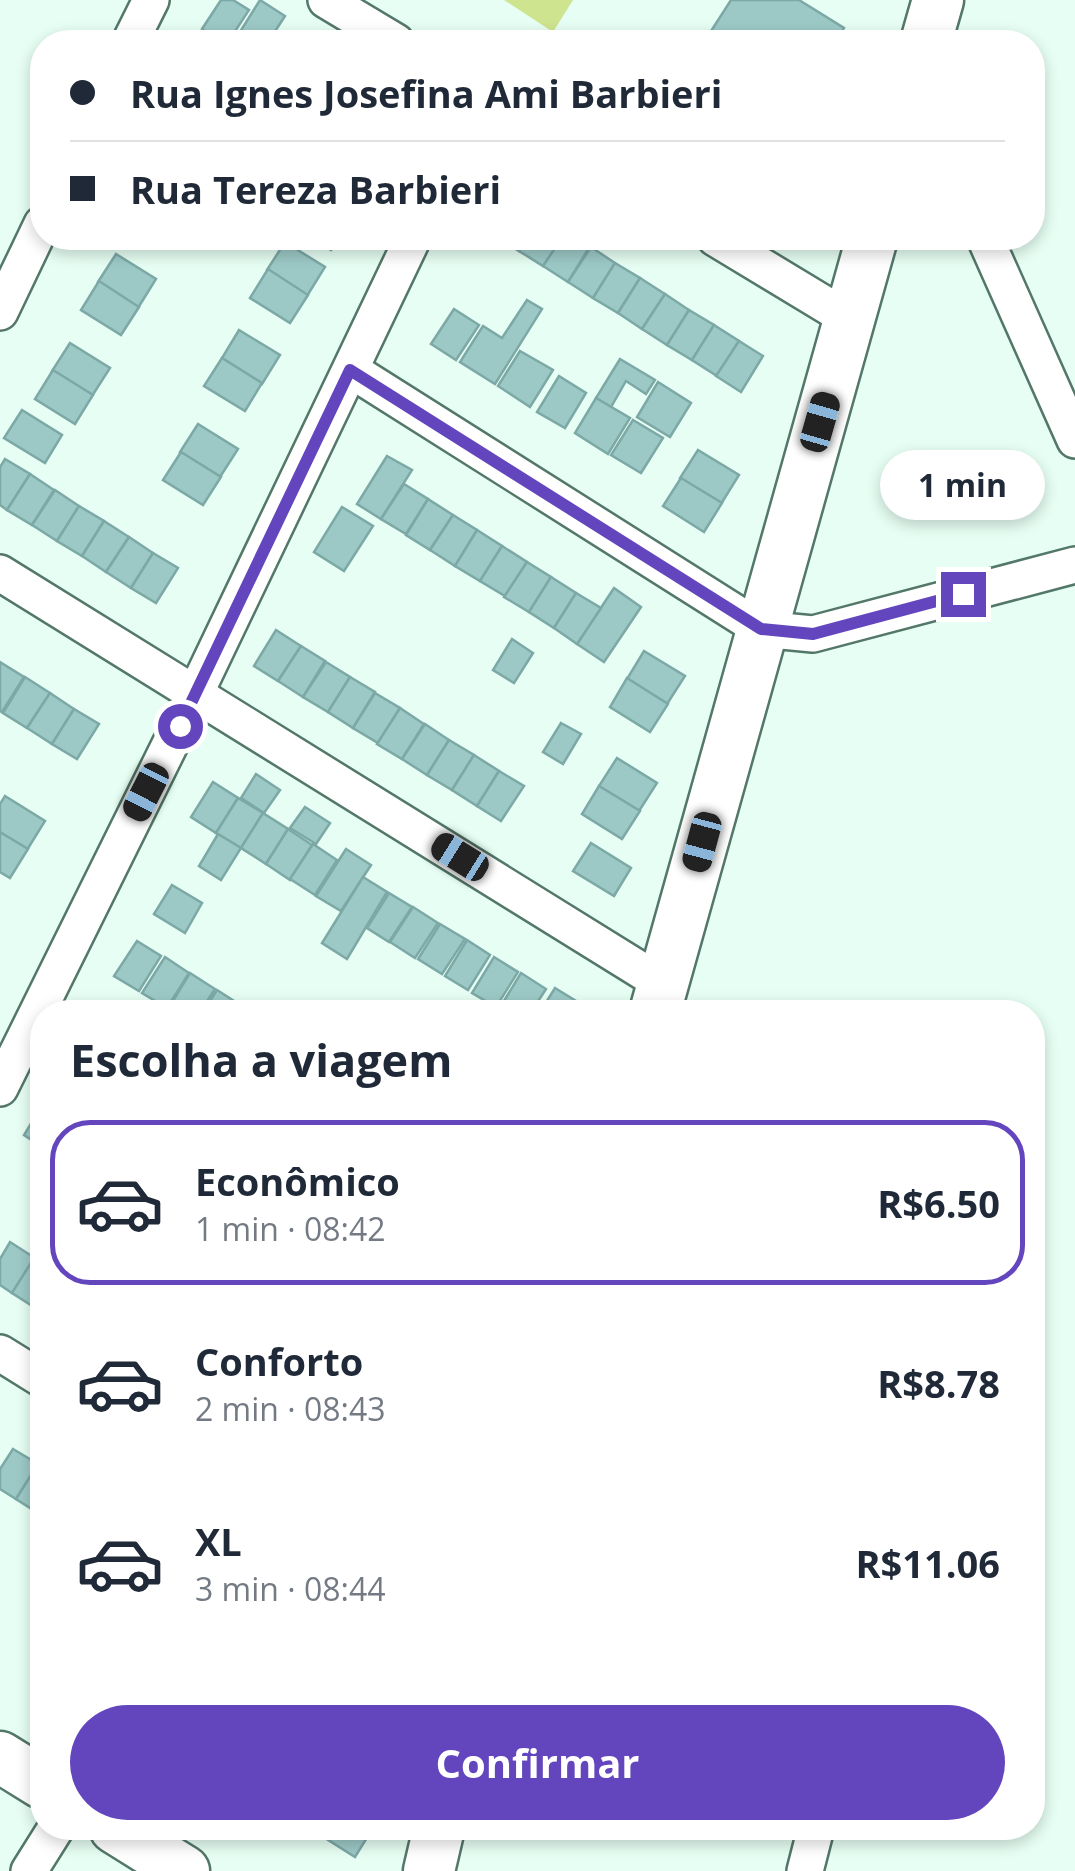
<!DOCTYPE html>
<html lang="pt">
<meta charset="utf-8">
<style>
body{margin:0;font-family:"Open Sans",sans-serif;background:#f2f2f3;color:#1f2937;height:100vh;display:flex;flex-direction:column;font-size:38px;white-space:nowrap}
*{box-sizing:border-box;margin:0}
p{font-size:32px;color:#747a83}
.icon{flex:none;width:55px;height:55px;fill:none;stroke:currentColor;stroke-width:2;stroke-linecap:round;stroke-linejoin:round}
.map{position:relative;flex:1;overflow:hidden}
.side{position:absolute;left:30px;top:1000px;width:1015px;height:840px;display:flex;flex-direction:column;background:#fff;border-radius:40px;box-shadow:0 5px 15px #0003}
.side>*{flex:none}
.banner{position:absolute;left:30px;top:30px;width:1015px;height:220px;border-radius:40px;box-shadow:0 5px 15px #0003;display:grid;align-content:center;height:220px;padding:0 40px;background:#fff}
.end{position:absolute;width:45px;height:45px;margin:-22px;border:12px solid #6346be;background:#fff;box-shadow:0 0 0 5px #fff}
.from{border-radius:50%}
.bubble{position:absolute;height:70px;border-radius:35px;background:#fff;box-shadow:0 5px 15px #0003;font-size:32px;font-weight:700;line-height:70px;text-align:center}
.car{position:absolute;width:30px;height:60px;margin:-30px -15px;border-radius:12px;box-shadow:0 0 8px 2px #0007;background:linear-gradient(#222 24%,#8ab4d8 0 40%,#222 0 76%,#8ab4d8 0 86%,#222 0)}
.banner b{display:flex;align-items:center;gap:35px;height:95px;font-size:38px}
.banner b+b{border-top:2px solid #e0e1e3}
.banner i{width:25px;height:25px;background:#1f2937}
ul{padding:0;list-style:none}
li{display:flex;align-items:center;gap:30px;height:165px;margin:0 20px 15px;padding:0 20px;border:5px solid transparent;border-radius:40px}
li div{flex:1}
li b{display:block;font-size:38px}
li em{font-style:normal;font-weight:700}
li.on{border-color:#6346be}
li>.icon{width:90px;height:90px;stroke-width:1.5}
h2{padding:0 40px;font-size:45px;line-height:120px}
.action{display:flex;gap:20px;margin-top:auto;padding:20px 40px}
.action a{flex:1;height:115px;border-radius:60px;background:#6346be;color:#fff;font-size:40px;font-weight:700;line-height:115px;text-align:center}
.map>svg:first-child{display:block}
.green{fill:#cfe48f}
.building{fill:#9cc9c6;stroke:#7ca8a6;stroke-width:2.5}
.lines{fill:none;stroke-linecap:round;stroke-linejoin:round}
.street-casing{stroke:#537769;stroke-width:40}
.secondary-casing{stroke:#537769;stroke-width:55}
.street{stroke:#fff;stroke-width:35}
.secondary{stroke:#fff;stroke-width:50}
.route{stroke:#6346be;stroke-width:12}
</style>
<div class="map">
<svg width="1075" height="1871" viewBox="0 0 1075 1871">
<rect width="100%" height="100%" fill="#e6fef3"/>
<path class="green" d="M504 0H573L553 32Z"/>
<g class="building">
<path d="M221 0H233L249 10 228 42H222L202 29Z"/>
<path d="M260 0 285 16 268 42H249L238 35Z"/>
<path d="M731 0H799L844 28 835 42H704Z"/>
<path d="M312 238H338L331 250Z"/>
<path d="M498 238H527L519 251Z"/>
<path d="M527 238H562L543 266 519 251Z"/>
<path d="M562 238H576L590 246 568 282 543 266Z"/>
<path d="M285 242 325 267 307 296 267 270Z"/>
<path d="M591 247 615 263 593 298 568 282Z"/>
<path d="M116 254 156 279 138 308 98 282Z"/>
<path d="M615 263 640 278 618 313 593 298Z"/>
<path d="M268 269 308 295 290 323 250 298Z"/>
<path d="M640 278 665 294 642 329 618 313Z"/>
<path d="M99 281 139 307 121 335 81 310Z"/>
<path d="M665 294 689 310 667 345 642 329Z"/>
<path d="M527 300 542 309 495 384 460 362 483 326 502 338Z"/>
<path d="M454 309 479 325 456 360 431 344Z"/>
<path d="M689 310 714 325 692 360 667 345Z"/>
<path d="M714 325 739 341 717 376 692 360Z"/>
<path d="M239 330 280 355 262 384 222 358Z"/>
<path d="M739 341 763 356 741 392 716 376Z"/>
<path d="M70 343 110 368 92 396 52 371Z"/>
<path d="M520 351 553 370 530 407 498 386Z"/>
<path d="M222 358 262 383 245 411 204 386Z"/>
<path d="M620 359 655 380 646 394 626 381 611 407 596 398Z"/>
<path d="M53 370 93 395 75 424 35 399Z"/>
<path d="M559 376 586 393 565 428 537 412Z"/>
<path d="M658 382 691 403 670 437 637 417Z"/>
<path d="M596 398 630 418 608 454 575 433Z"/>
<path d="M22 410 62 435 45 463 4 438Z"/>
<path d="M633 420 663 438 641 473 611 455Z"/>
<path d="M198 424 238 449 220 477 180 452Z"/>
<path d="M698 450 739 475 721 504 680 478Z"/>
<path d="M181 452 221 477 203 505 163 480Z"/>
<path d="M387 456 412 470 381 519 357 504Z"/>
<path d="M5 459 30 474 7 510 0 505V467Z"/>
<path d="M30 474 54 490 32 525 7 510Z"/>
<path d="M681 478 722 503 704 532 663 506Z"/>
<path d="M404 484 428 499 406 534 381 519Z"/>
<path d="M55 490 79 506 57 541 32 525Z"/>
<path d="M428 499 453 515 430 550 406 535Z"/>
<path d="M79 506 104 521 82 556 57 541Z"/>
<path d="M342 507 373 526 344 571 314 552Z"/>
<path d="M453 515 477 530 455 566 430 550Z"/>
<path d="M104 521 129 537 106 572 82 556Z"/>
<path d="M477 530 502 546 480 581 455 566Z"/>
<path d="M129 537 153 553 131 588 106 572Z"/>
<path d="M502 546 527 562 505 596 480 581Z"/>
<path d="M153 553 178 568 156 603 131 588Z"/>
<path d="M527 562 551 577 529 612 504 597Z"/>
<path d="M551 577 576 593 554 628 529 612Z"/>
<path d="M614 588 641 607 604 662 577 644Z"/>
<path d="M576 593 601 608 577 644 554 628Z"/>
<path d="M276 630 301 646 278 681 254 666Z"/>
<path d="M512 639 533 653 514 683 493 670Z"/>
<path d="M301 646 325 661 303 697 278 681Z"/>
<path d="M644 651 685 676 667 704 627 679Z"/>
<path d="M0 662 24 677 2 712 0 711Z"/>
<path d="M326 662 350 677 328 712 303 697Z"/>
<path d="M25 677 50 693 27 728 3 713Z"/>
<path d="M350 677 375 692 353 728 328 712Z"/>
<path d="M627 678 668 704 650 732 610 707Z"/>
<path d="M50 693 74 709 52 744 27 728Z"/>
<path d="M375 693 400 708 378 743 353 728Z"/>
<path d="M400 708 424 724 402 759 377 744Z"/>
<path d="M74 709 99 724 77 759 52 744Z"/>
<path d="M561 723 581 734 563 764 543 752Z"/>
<path d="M425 724 449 740 427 775 402 759Z"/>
<path d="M449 740 474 755 452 790 427 775Z"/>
<path d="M474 755 499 771 477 806 452 790Z"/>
<path d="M617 758 657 783 639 811 599 786Z"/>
<path d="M499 771 524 786 501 821 477 806Z"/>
<path d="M256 774 280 790 264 813 241 798Z"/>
<path d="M213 782 238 798 216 833 191 817Z"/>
<path d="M599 786 640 811 622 839 582 814Z"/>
<path d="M5 796 45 821 27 850 0 833V804Z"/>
<path d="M238 798 263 813 241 848 216 833Z"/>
<path d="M305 807 330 823 316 844 290 828Z"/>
<path d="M263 813 288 829 266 864 241 848Z"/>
<path d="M288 829 312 845 290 880 266 864Z"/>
<path d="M0 832 28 849 10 878 0 872Z"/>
<path d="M218 834 241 848 221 880 199 866Z"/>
<path d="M591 843 631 868 614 896 573 871Z"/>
<path d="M313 844 337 860 315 895 290 879Z"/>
<path d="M346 849 371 865 341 911 316 896Z"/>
<path d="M363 877 387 892 347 959 322 943Z"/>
<path d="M172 885 202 903 185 933 154 914Z"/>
<path d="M389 893 412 907 389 942 367 928Z"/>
<path d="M413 907 438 923 415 958 390 942Z"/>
<path d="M440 924 465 939 442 974 418 959Z"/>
<path d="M467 940 490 955 468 990 445 976Z"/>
<path d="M137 941 161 956 139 991 114 976Z"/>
<path d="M165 957 189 973 167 1008 142 993Z"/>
<path d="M494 957 518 972 496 1007 472 993Z"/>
<path d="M190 973 215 989 200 1012H174L168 1009Z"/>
<path d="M521 973 546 989 531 1012H505L499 1009Z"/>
<path d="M555 988 594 1012H540Z"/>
<path d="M217 990 242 1006 237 1012H203Z"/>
<path d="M42 1105V1147L24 1135Z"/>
<path d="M10 1242 35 1258 12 1293 0 1285V1259Z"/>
<path d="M34 1258 42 1263V1301L37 1309 12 1293Z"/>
<path d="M13 1449 38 1464 16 1499 0 1489V1469Z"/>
<path d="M38 1464 42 1467 41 1515 16 1499Z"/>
<path d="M317 1828H373L355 1857 314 1831Z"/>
</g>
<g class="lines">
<g class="street-casing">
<g id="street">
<path d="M326 0 396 42"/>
<path d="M130 42 151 0"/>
<path d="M715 238 849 319"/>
<path d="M985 238 1075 440"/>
<path d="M0 312 42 224"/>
<path d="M351 370 761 629 813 634 1075 565"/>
<path d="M0 573 663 984"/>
<path d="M0 1088 196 692 413 238"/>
<path d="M0 1353 42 1379"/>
<path d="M29 1871 56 1828"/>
<path d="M805 1871 816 1828"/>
</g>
</g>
<g class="secondary-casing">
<g id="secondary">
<path d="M926 42 938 0"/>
<path d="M655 1012 872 238"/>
<path d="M0 1757 42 1783"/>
<path d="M115 1828 184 1871"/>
<path d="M429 1871 439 1828"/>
</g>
</g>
<use href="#street" class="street"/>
<use href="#secondary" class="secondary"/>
</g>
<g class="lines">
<path class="route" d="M180 726 350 370 761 629 813 634 963 594"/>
</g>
</svg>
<i class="end from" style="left:180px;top:726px"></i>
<i class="end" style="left:963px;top:594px"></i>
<div class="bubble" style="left:880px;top:450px;width:165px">1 min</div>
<i class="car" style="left:820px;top:422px;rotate:16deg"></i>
<i class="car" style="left:146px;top:792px;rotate:207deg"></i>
<i class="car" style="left:702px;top:842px;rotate:195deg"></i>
<i class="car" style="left:460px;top:857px;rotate:302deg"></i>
<div class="banner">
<b><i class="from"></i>Rua Ignes Josefina Ami Barbieri</b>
<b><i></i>Rua Tereza Barbieri</b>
</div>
<section class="side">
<h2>Escolha a viagem</h2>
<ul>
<li class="on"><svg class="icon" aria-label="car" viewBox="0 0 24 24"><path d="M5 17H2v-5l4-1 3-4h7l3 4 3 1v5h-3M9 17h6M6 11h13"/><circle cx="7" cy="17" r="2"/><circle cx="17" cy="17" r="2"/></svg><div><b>Econômico</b><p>1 min · 08:42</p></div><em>R$6.50</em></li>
<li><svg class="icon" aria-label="car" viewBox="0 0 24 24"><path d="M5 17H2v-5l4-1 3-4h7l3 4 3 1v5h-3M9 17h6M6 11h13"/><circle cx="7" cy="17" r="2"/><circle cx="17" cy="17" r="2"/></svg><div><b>Conforto</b><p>2 min · 08:43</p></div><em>R$8.78</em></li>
<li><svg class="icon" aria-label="car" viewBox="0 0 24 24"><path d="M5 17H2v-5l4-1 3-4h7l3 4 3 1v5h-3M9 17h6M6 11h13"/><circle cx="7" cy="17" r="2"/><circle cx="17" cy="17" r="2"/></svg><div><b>XL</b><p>3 min · 08:44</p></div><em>R$11.06</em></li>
</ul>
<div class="action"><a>Confirmar</a></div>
</section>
</div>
